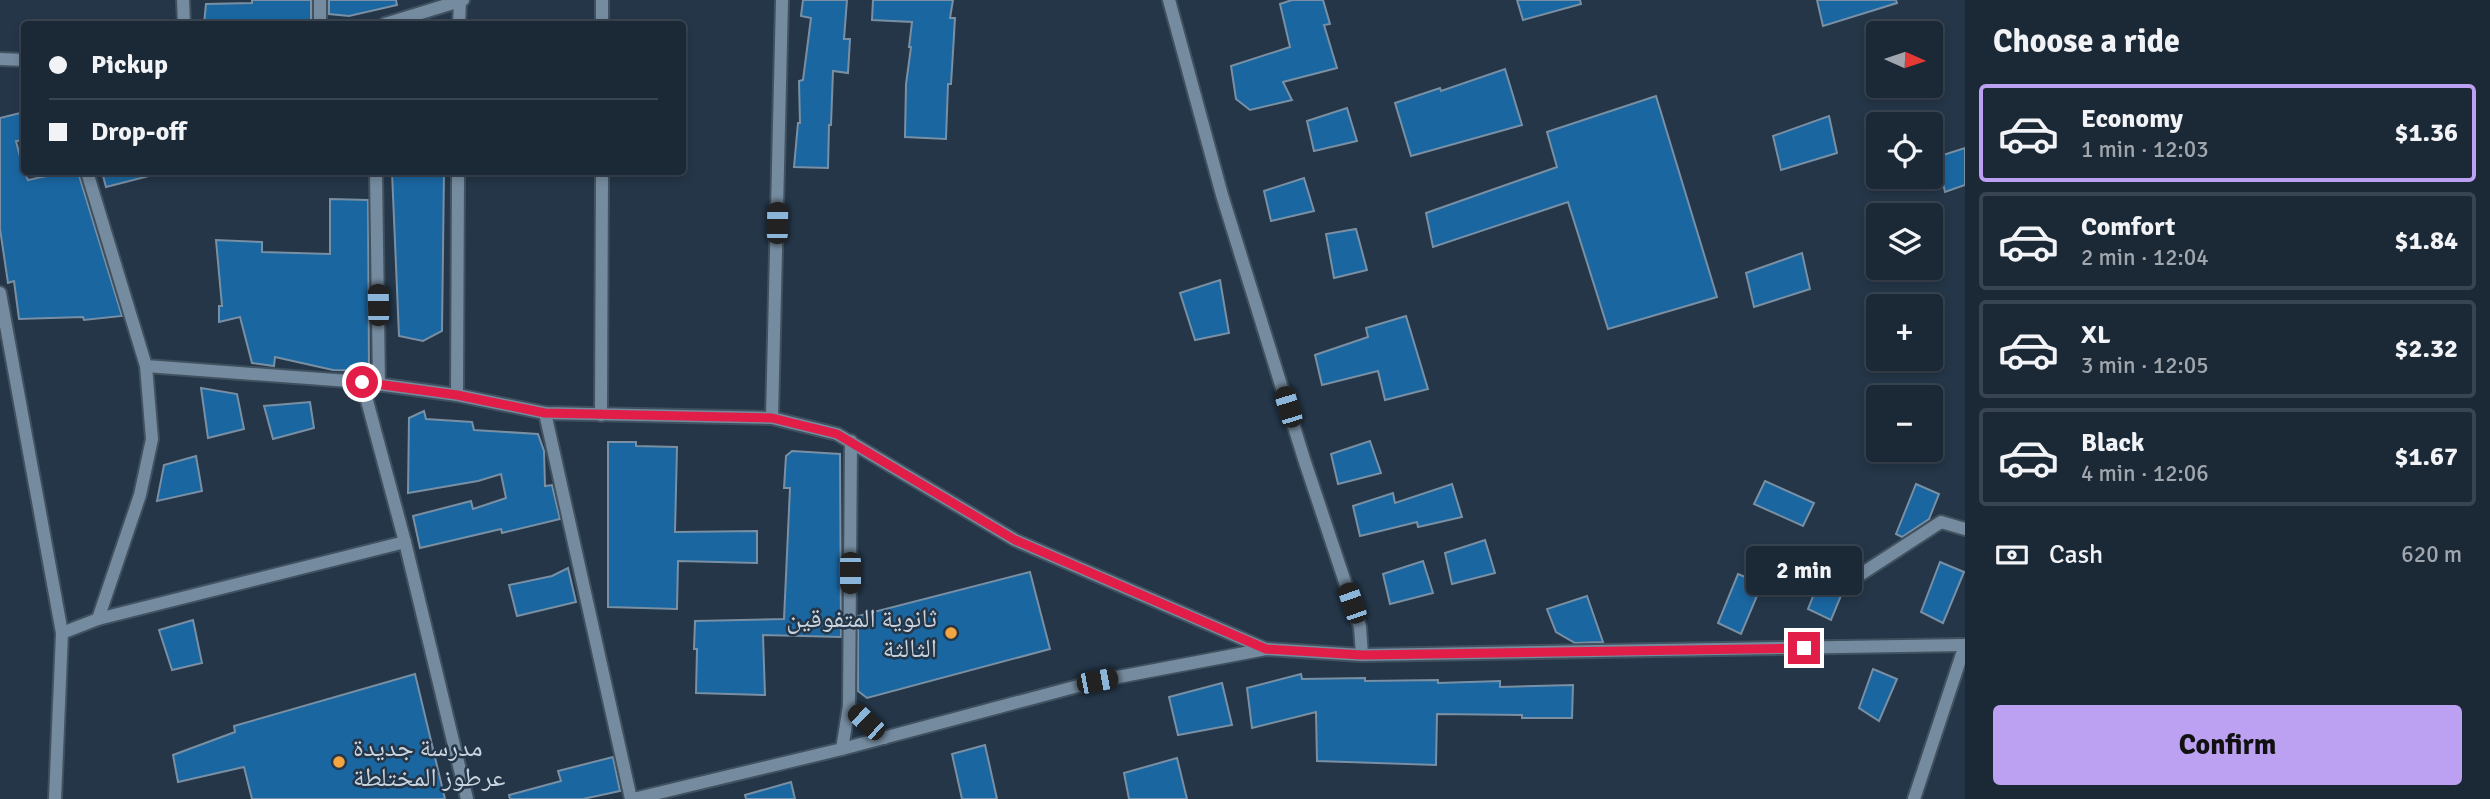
<!DOCTYPE html>
<meta charset="utf-8">
<style>
body{margin:0;font-family:Signika,"Noto Naskh Arabic",sans-serif;background:#24303e;color:#f1f3f6;height:100vh;display:flex;flex-direction:column;font-size:26px;white-space:nowrap}
*{box-sizing:border-box;margin:0}
p{font-size:23px;color:#a0a6ad}
.icon{flex:none;width:38px;height:38px;fill:none;stroke:currentColor;stroke-width:2;stroke-linecap:round;stroke-linejoin:round}
.map{position:relative;flex:1;overflow:hidden}
.drawer{display:flex;flex-direction:column;background:#1b2836;width:525px}
.drawer>*{flex:none}
.guide{position:absolute;left:21px;top:21px;width:665px;height:154px;border-radius:7px;box-shadow:0 4px 10px #0003,0 0 0 2px #394451;display:grid;align-content:center;height:154px;padding:0 28px;background:#1b2836}
.needle{width:46px;rotate:93deg}
.buttons{position:absolute;left:1866px;top:21px;display:grid;gap:14px}
.buttons a{display:grid;place-items:center;width:77px;height:77px;border-radius:7px;background:#1b2836;box-shadow:0 4px 10px #0003,0 0 0 2px #394451;font-size:35px}
.end{position:absolute;width:32px;height:32px;margin:-16px;border:9px solid #e11d48;background:#fff;box-shadow:0 0 0 4px #fff}
.from{border-radius:50%}
.bubble{position:absolute;height:49px;border-radius:7px;background:#1b2836;box-shadow:0 4px 10px #0003,0 0 0 2px #394451;font-size:23px;font-weight:700;line-height:49px;text-align:center}
.car{position:absolute;width:21px;height:42px;margin:-21px -10px;border-radius:9px;box-shadow:0 0 5px 2px #0007;background:linear-gradient(#222 24%,#8ab4d8 0 40%,#222 0 76%,#8ab4d8 0 86%,#222 0)}
.guide b{display:flex;align-items:center;gap:24px;height:66px;font-size:26px}
.guide b+b{border-top:2px solid #394451}
.guide i{width:18px;height:18px;background:#f1f3f6}
ul{padding:0;list-style:none}
li{display:flex;align-items:center;gap:21px;height:98px;margin:0 14px 10px;padding:0 14px;border:4px solid #394451;border-radius:7px}
li div{flex:1}
li b{display:block;font-size:26px}
li em{font-style:normal;font-weight:700}
li.on{border-color:#bca0f2}
li>.icon{width:63px;height:63px;stroke-width:1.5}
h2{padding:0 28px;font-size:32px;line-height:84px}
.pay{display:flex;align-items:center;gap:18px;height:77px;padding:0 28px;font-size:26px}
.pay p{margin-inline-start:auto}
.button{display:flex;gap:14px;margin-top:auto;padding:14px 28px}
.button a{flex:1;height:80px;border-radius:7px;background:#bca0f2;color:#111;font-size:28px;font-weight:700;line-height:80px;text-align:center}
main{display:flex;flex:1;min-height:0}
.map>svg:first-child{display:block}
.building{fill:#1a66a0;stroke:#798fa3;stroke-width:2}
.lines{fill:none;stroke-linecap:round;stroke-linejoin:round}
.minor-casing{stroke:#40515f;stroke-width:16}
.minor{stroke:#758b9f;stroke-width:12}
.route{stroke:#e11d48;stroke-width:9}
.poi-dot{fill:#f2a541;stroke:#243648;stroke-width:2.5}
.labels{text-anchor:middle;stroke-width:5;stroke-linejoin:round;paint-order:stroke}
.poi-label{font-size:26px;fill:#c8d3de;stroke:#243648;text-anchor:end}
</style>
<main>
<div class="map">
<svg width="1965" height="799" viewBox="0 0 1965 799">
<rect width="100%" height="100%" fill="#243648"/>
<g class="building">
<path d="M252 0H311V24L242 22V24H204L206 4 252 3Z"/>
<path d="M329 0H396L397 5 349 16 329 14Z"/>
<path d="M803 0H847L844 39H850L848 73 833 71 831 125H829L828 168 794 167 798 123H800L799 81 803 80 811 18 801 16Z"/>
<path d="M873 0H953L950 18H955L953 52 951 84H948L946 139 905 137 906 84 911 47H909L912 22 872 20Z"/>
<path d="M1292 0H1323L1330 24 1324 25 1337 68 1283 82 1292 100 1250 110 1236 99 1231 66 1290 47 1280 4Z"/>
<path d="M1517 0H1580L1581 4 1523 20Z"/>
<path d="M1817 0H1896L1897 3 1823 26Z"/>
<path d="M1505 69 1522 125 1411 156 1395 103 1440 88 1441 91Z"/>
<path d="M1656 96 1717 297 1608 329 1568 202 1433 247 1426 213 1557 167 1547 132Z"/>
<path d="M1347 108 1357 141 1314 151 1307 121Z"/>
<path d="M24 112V140L16 141 24 172 28 180 65 172H78L122 316 84 320 83 317 19 319 14 281 8 283 0 229V118Z"/>
<path d="M1829 116 1837 153 1781 170 1773 136Z"/>
<path d="M1965 148V185L1945 192 1937 157Z"/>
<path d="M102 172H148L149 176 106 187Z"/>
<path d="M392 172H444L442 331 423 341 399 336Z"/>
<path d="M1304 178 1314 211 1271 221 1264 191Z"/>
<path d="M330 199 368 200 369 371 333 370 275 357 274 366 252 363 240 317 219 322V306H222L216 240 262 242V252L330 254Z"/>
<path d="M1356 229 1367 270 1334 278 1326 234Z"/>
<path d="M1802 253 1810 289 1754 307 1746 273Z"/>
<path d="M1220 280 1229 333 1195 340 1180 293Z"/>
<path d="M1406 316 1428 389 1385 400 1378 371 1322 385 1315 355 1368 337 1366 328Z"/>
<path d="M201 388 237 394 244 429 208 438Z"/>
<path d="M310 402 314 428 273 439 264 406Z"/>
<path d="M424 411 426 419 472 422 474 430 538 434 544 451 545 486 552 485 560 519 502 533 501 529 420 548 413 516 471 501 473 509 506 498 501 474 478 481 408 493 409 418Z"/>
<path d="M1370 441 1381 473 1338 484 1331 454Z"/>
<path d="M608 442H636V446L677 447 675 532 757 531V563L678 561 677 609 608 607Z"/>
<path d="M792 451 840 454 841 637 763 635 765 695 696 693 697 649H694L695 621 784 619 790 488H784L786 456Z"/>
<path d="M196 456 202 491 157 501 164 465Z"/>
<path d="M1765 481 1814 503 1803 526 1754 504Z"/>
<path d="M1452 484 1462 517 1418 527 1417 522 1360 536 1353 506 1393 493 1395 503Z"/>
<path d="M1916 484 1939 494 1929 519 1902 537 1896 534Z"/>
<path d="M1485 540 1495 573 1452 584 1445 553Z"/>
<path d="M1828 559 1852 569 1847 575V581L1831 620 1808 609Z"/>
<path d="M1423 561 1433 593 1390 604 1383 574Z"/>
<path d="M1940 562 1964 572 1943 623 1921 612Z"/>
<path d="M568 568 576 602 517 616 509 585 552 576Z"/>
<path d="M1030 572 1050 649 867 698 858 691V616Z"/>
<path d="M1738 574 1762 584 1741 634 1718 623Z"/>
<path d="M1587 596 1603 642 1575 643 1556 632 1547 609Z"/>
<path d="M193 620 202 663 172 670 159 630Z"/>
<path d="M1873 669 1897 679 1879 721 1859 708Z"/>
<path d="M415 674 445 799H252L244 767 178 782 173 755 235 732 234 726Z"/>
<path d="M1301 674 1302 679 1365 678V681L1438 680V683L1500 681V687L1573 685 1572 718H1522V715L1437 714 1436 765 1317 761 1316 712 1252 728 1247 688Z"/>
<path d="M1222 683 1232 725 1178 735 1169 697Z"/>
<path d="M985 745 997 799H962L952 754Z"/>
<path d="M613 757 620 791 583 799H510L509 795 561 781 558 771Z"/>
<path d="M1177 758 1187 799H1129L1124 773Z"/>
<path d="M791 782 795 799H746L745 795Z"/>
</g>
<g class="lines">
<g class="minor-casing">
<g id="minor">
<path d="M183 0 184 24"/>
<path d="M1169 0 1222 195 1304 459 1360 627 1362 655"/>
<path d="M320 24V0"/>
<path d="M385 24 463 0"/>
<path d="M459 24 460 1"/>
<path d="M602 24V0"/>
<path d="M0 59 24 60"/>
<path d="M87 172 146 366 362 382 457 395 545 413 772 418 837 434 1015 540 1266 649"/>
<path d="M376 172 379 385"/>
<path d="M0 293 62 633 55 799"/>
<path d="M362 382 405 542 467 799"/>
<path d="M457 395 458 172"/>
<path d="M545 413 631 799"/>
<path d="M601 415 602 172"/>
<path d="M772 418 782 0"/>
<path d="M1855 578 1941 522 1965 529"/>
<path d="M98 619 405 542"/>
<path d="M62 633 98 619 140 495 152 439 146 366"/>
<path d="M849 706 884 738"/>
<path d="M842 749 849 706 851 441"/>
<path d="M633 799 842 749 1097 681 1266 649 1362 655 1965 645"/>
<path d="M1914 799 1965 645"/>
</g>
</g>
<use href="#minor" class="minor"/>
</g>
<g class="lines">
<path class="route" d="M362 382 457 395 545 413 772 418 837 434 1015 540 1266 649 1362 655 1804 648"/>
</g>
<g class="poi-dot">
<circle cx="951" cy="633" r="7"/>
<circle cx="339" cy="762" r="7"/>
</g>
<g class="labels">
<g class="poi-label">
<text x="937" y="627">ثانوية المتفوقين<tspan x="937" dy="30">الثالثة</tspan></text>
<text x="353" y="756" text-anchor="start">مدرسة جديدة<tspan x="353" dy="30">عرطوز المختلطة</tspan></text>
</g>
</g>
</svg>
<div class="buttons">
<a><svg class="needle" viewBox="-14 -14 28 28"><path d="M0-13l5 13h-10z" fill="#e53935"/><path d="M0 13l5-13h-10z" fill="#a0a6ad"/></svg></a>
<a><svg class="icon" aria-label="locate" viewBox="0 0 24 24"><circle cx="12" cy="12" r="6"/><path d="M12 2v4M12 18v4M2 12h4M18 12h4"/></svg></a>
<a><svg class="icon" aria-label="layers" viewBox="0 0 24 24"><path d="M12 4l9 5-9 5-9-5zM3 14l9 5 9-5"/></svg></a>
<a>+</a>
<a>−</a>
</div>
<i class="end from" style="left:362px;top:382px"></i>
<i class="end" style="left:1804px;top:648px"></i>
<div class="bubble" style="left:1746px;top:546px;width:116px">2 min</div>
<i class="car" style="left:777px;top:223px;rotate:1deg"></i>
<i class="car" style="left:378px;top:305px;rotate:359deg"></i>
<i class="car" style="left:1288px;top:407px;rotate:343deg"></i>
<i class="car" style="left:850px;top:573px;rotate:180deg"></i>
<i class="car" style="left:1352px;top:603px;rotate:341deg"></i>
<i class="car" style="left:1097px;top:681px;rotate:79deg"></i>
<i class="car" style="left:866px;top:722px;rotate:313deg"></i>
<div class="guide">
<b><i class="from"></i>Pickup</b>
<b><i></i>Drop-off</b>
</div>
</div>
<section class="drawer">
<h2>Choose a ride</h2>
<ul>
<li class="on"><svg class="icon" aria-label="car" viewBox="0 0 24 24"><path d="M5 17H2v-5l4-1 3-4h7l3 4 3 1v5h-3M9 17h6M6 11h13"/><circle cx="7" cy="17" r="2"/><circle cx="17" cy="17" r="2"/></svg><div><b>Economy</b><p>1 min · 12:03</p></div><em>$1.36</em></li>
<li><svg class="icon" aria-label="car" viewBox="0 0 24 24"><path d="M5 17H2v-5l4-1 3-4h7l3 4 3 1v5h-3M9 17h6M6 11h13"/><circle cx="7" cy="17" r="2"/><circle cx="17" cy="17" r="2"/></svg><div><b>Comfort</b><p>2 min · 12:04</p></div><em>$1.84</em></li>
<li><svg class="icon" aria-label="car" viewBox="0 0 24 24"><path d="M5 17H2v-5l4-1 3-4h7l3 4 3 1v5h-3M9 17h6M6 11h13"/><circle cx="7" cy="17" r="2"/><circle cx="17" cy="17" r="2"/></svg><div><b>XL</b><p>3 min · 12:05</p></div><em>$2.32</em></li>
<li><svg class="icon" aria-label="car" viewBox="0 0 24 24"><path d="M5 17H2v-5l4-1 3-4h7l3 4 3 1v5h-3M9 17h6M6 11h13"/><circle cx="7" cy="17" r="2"/><circle cx="17" cy="17" r="2"/></svg><div><b>Black</b><p>4 min · 12:06</p></div><em>$1.67</em></li>
</ul>
<div class="pay"><svg class="icon" aria-label="cash" viewBox="0 0 24 24"><path d="M3 7h18v10H3z"/><circle cx="12" cy="12" r="2"/></svg>Cash<p>620 m</p></div>
<div class="button"><a>Confirm</a></div>
</section>
</main>
